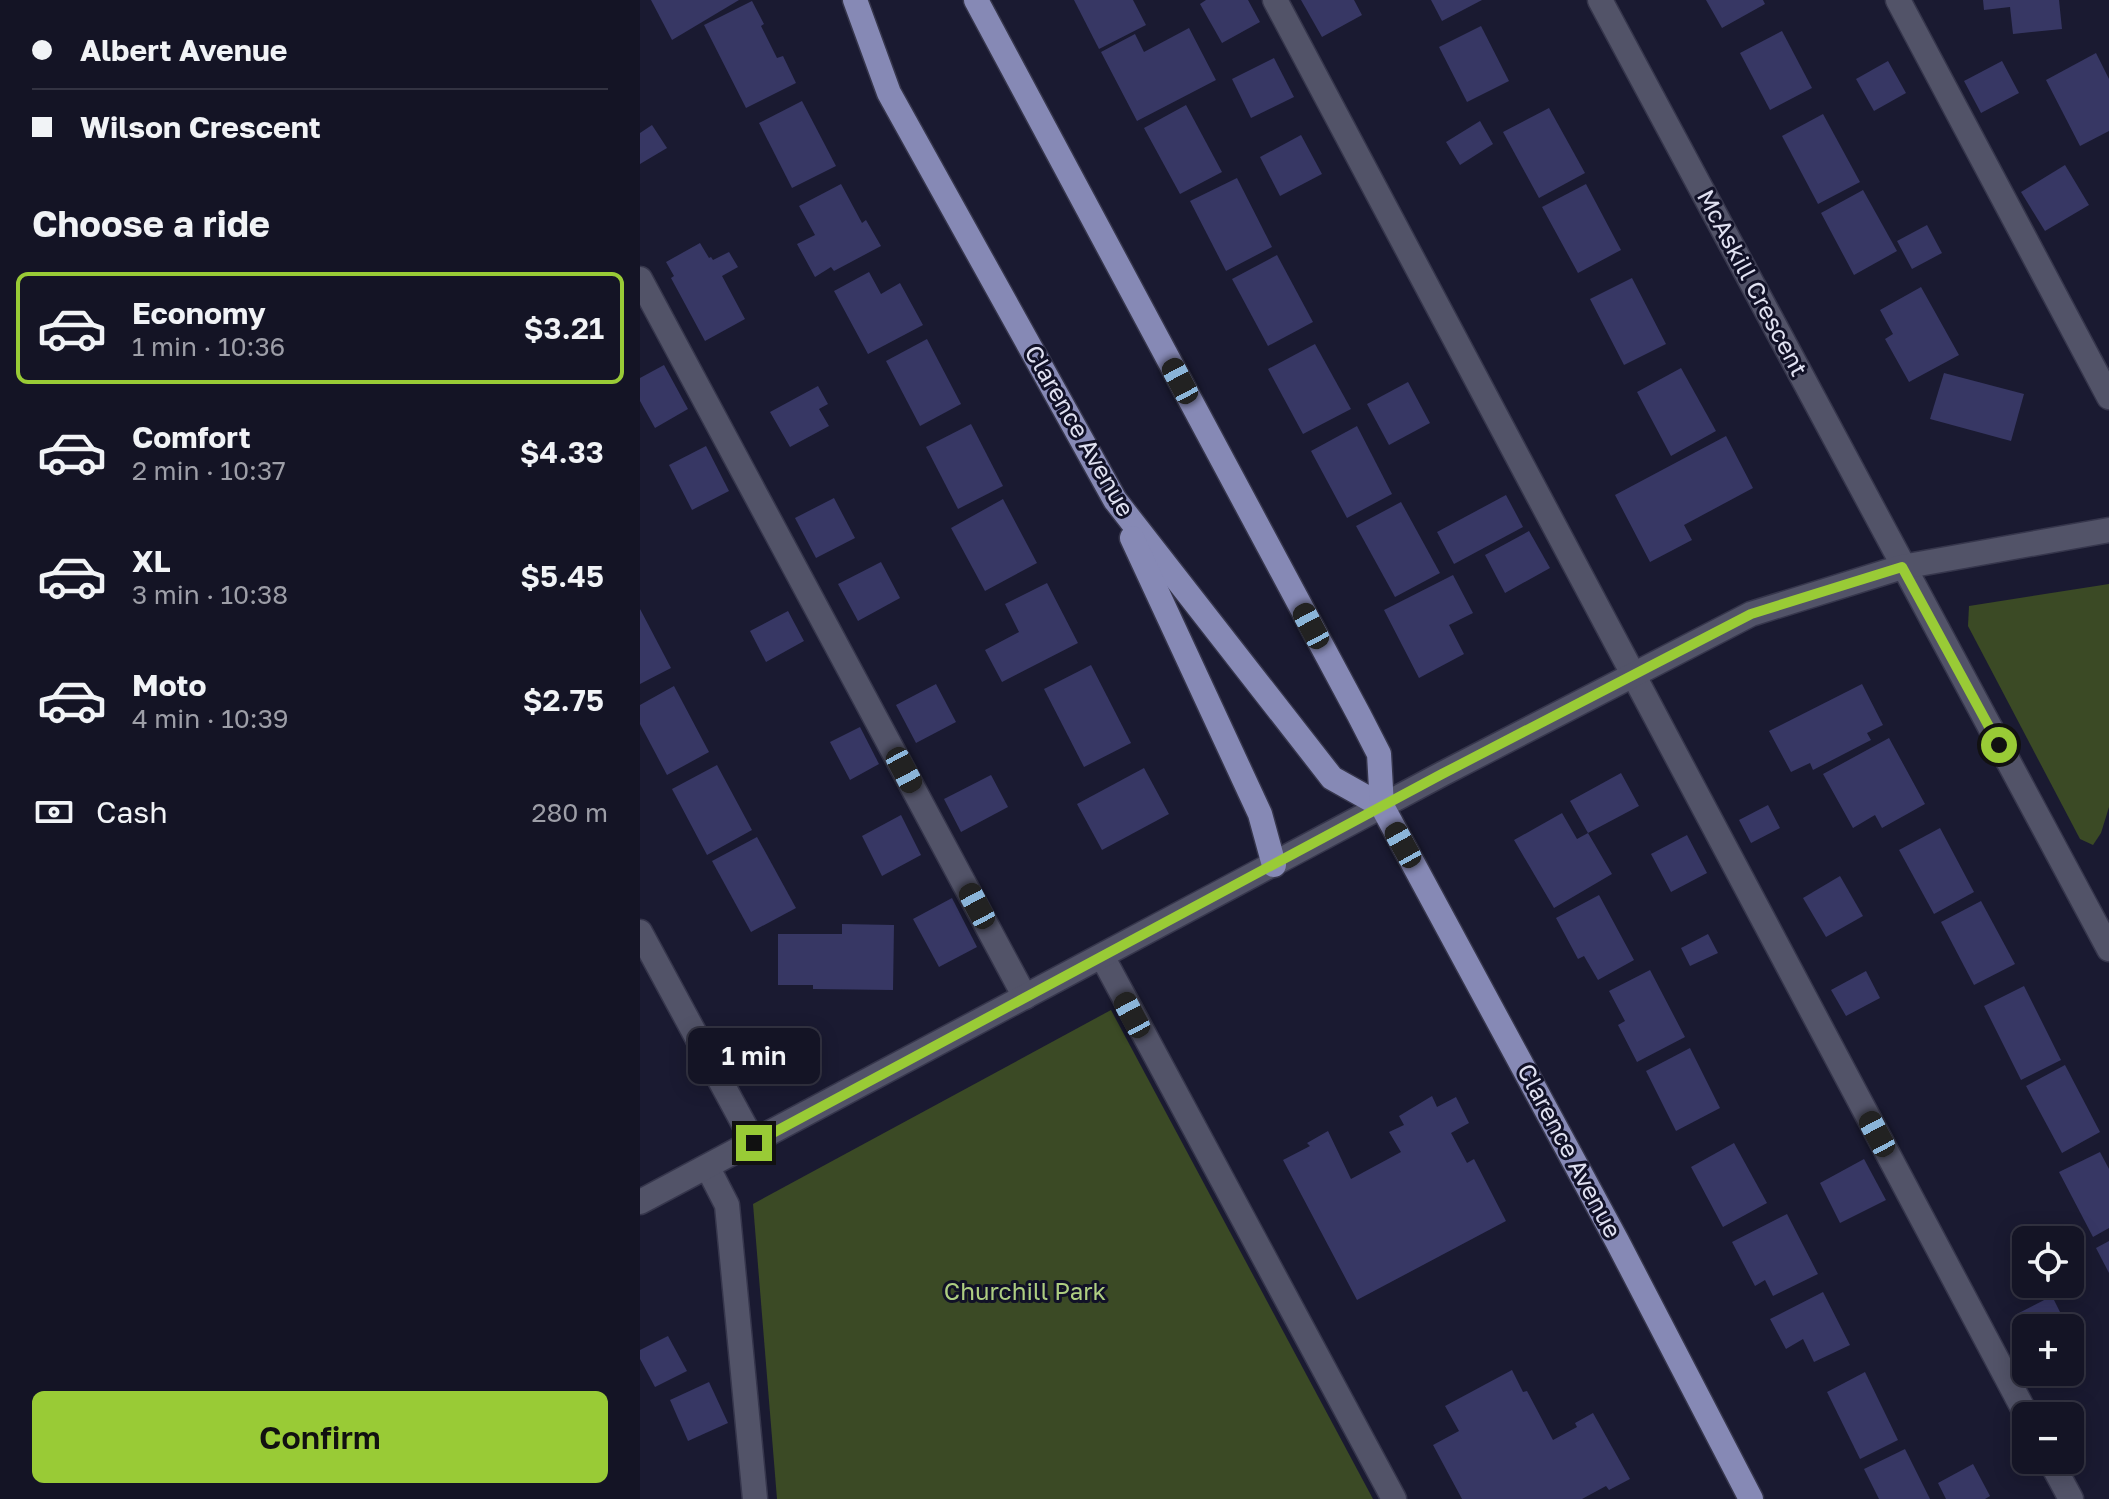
<!DOCTYPE html>
<meta charset="utf-8">
<style>
body{margin:0;font-family:"Golos Text",sans-serif;background:#212132;color:#f1f3f6;height:100vh;display:flex;flex-direction:column;font-size:30px;white-space:nowrap}
*{box-sizing:border-box;margin:0}
p{font-size:26px;color:#9d9ea7}
.icon{flex:none;width:44px;height:44px;fill:none;stroke:currentColor;stroke-width:2;stroke-linecap:round;stroke-linejoin:round}
.map{position:relative;flex:1;overflow:hidden}
.panel{display:flex;flex-direction:column;background:#141425;width:640px}
.panel>*{flex:none}
.hud{display:grid;align-content:center;height:176px;padding:0 32px;background:#141425}
.fabs{position:absolute;left:1372px;top:1226px;display:grid;gap:16px}
.fabs a{display:grid;place-items:center;width:72px;height:72px;border-radius:12px;background:#141425;box-shadow:0 4px 20px #0003,0 0 0 2px #333342;font-size:40px}
.end{position:absolute;width:36px;height:36px;margin:-18px;border:10px solid #99cb36;background:#111;box-shadow:0 0 0 4px #111}
.from{border-radius:50%}
.bubble{position:absolute;height:56px;border-radius:12px;background:#141425;box-shadow:0 4px 20px #0003,0 0 0 2px #333342;font-size:26px;font-weight:600;line-height:56px;text-align:center}
.car{position:absolute;width:24px;height:48px;margin:-24px -12px;border-radius:10px;box-shadow:0 0 6px 2px #0007;background:linear-gradient(#222 24%,#8ab4d8 0 40%,#222 0 76%,#8ab4d8 0 86%,#222 0)}
.hud b{display:flex;align-items:center;gap:28px;height:76px;font-size:30px}
.hud b+b{border-top:2px solid #333342}
.hud i{width:20px;height:20px;background:#f1f3f6}
ul{padding:0;list-style:none}
li{display:flex;align-items:center;gap:24px;height:112px;margin:0 16px 12px;padding:0 16px;border:4px solid transparent;border-radius:12px}
li div{flex:1}
li b{display:block;font-size:30px}
li em{font-style:normal;font-weight:600}
li.active{border-color:#99cb36}
li>.icon{width:72px;height:72px;stroke-width:1.5}
h2{padding:0 32px;font-size:36px;line-height:96px}
.pay{display:flex;align-items:center;gap:20px;height:88px;padding:0 32px;font-size:30px}
.pay p{margin-inline-start:auto}
.cta{display:flex;gap:16px;margin-top:auto;padding:16px 32px}
.cta a{flex:1;height:92px;border-radius:12px;background:#99cb36;color:#111;font-size:32px;font-weight:600;line-height:92px;text-align:center}
main{display:flex;flex:1;min-height:0}
.map>svg:first-child{display:block}
.green{fill:#3b4a25}
.building{fill:#373764}
.lines{fill:none;stroke-linecap:round;stroke-linejoin:round}
.minor-casing{stroke:#36364c;stroke-width:27}
.major-casing{stroke:#36364c;stroke-width:27}
.minor{stroke:#525368;stroke-width:24}
.major{stroke:#8689b5;stroke-width:24}
.route{stroke:#99cb36;stroke-width:10}
.labels{text-anchor:middle;stroke-width:6;stroke-linejoin:round;paint-order:stroke}
.street-label{font-size:24px;fill:#e0e1f1;stroke:#111127}
.park-label{font-size:24px;fill:#aece81;stroke:#111127}
</style>
<main>
<section class="panel">
<div class="hud">
<b><i class="from"></i>Albert Avenue</b>
<b><i></i>Wilson Crescent</b>
</div>
<h2>Choose a ride</h2>
<ul>
<li class="active"><svg class="icon" aria-label="car" viewBox="0 0 24 24"><path d="M5 17H2v-5l4-1 3-4h7l3 4 3 1v5h-3M9 17h6M6 11h13"/><circle cx="7" cy="17" r="2"/><circle cx="17" cy="17" r="2"/></svg><div><b>Economy</b><p>1 min · 10:36</p></div><em>$3.21</em></li>
<li><svg class="icon" aria-label="car" viewBox="0 0 24 24"><path d="M5 17H2v-5l4-1 3-4h7l3 4 3 1v5h-3M9 17h6M6 11h13"/><circle cx="7" cy="17" r="2"/><circle cx="17" cy="17" r="2"/></svg><div><b>Comfort</b><p>2 min · 10:37</p></div><em>$4.33</em></li>
<li><svg class="icon" aria-label="car" viewBox="0 0 24 24"><path d="M5 17H2v-5l4-1 3-4h7l3 4 3 1v5h-3M9 17h6M6 11h13"/><circle cx="7" cy="17" r="2"/><circle cx="17" cy="17" r="2"/></svg><div><b>XL</b><p>3 min · 10:38</p></div><em>$5.45</em></li>
<li><svg class="icon" aria-label="car" viewBox="0 0 24 24"><path d="M5 17H2v-5l4-1 3-4h7l3 4 3 1v5h-3M9 17h6M6 11h13"/><circle cx="7" cy="17" r="2"/><circle cx="17" cy="17" r="2"/></svg><div><b>Moto</b><p>4 min · 10:39</p></div><em>$2.75</em></li>
</ul>
<div class="pay"><svg class="icon" aria-label="cash" viewBox="0 0 24 24"><path d="M3 7h18v10H3z"/><circle cx="12" cy="12" r="2"/></svg>Cash<p>280 m</p></div>
<div class="cta"><a>Confirm</a></div>
</section>
<div class="map">
<svg width="1469" height="1499" viewBox="0 0 1469 1499">
<rect width="100%" height="100%" fill="#1a1a31"/>
<g class="green">
<path d="M1469 584V807L1461 833 1453 845 1440 839 1328 626 1329 606Z"/>
<path d="M471 1010 733 1499H137L113 1204Z"/>
</g>
<g class="building">
<path d="M11 0H99L32 40Z"/>
<path d="M434 0H493L506 25 459 49Z"/>
<path d="M566 0H608L620 22 582 43 560 4Z"/>
<path d="M661 0H714L722 15 682 37Z"/>
<path d="M791 0H842L802 21Z"/>
<path d="M1066 0H1123L1125 4 1082 28Z"/>
<path d="M1343 0H1419L1422 29 1373 34 1370 7 1344 10Z"/>
<path d="M112 1 124 24 121 26 137 58 143 56 156 83 106 108 64 25Z"/>
<path d="M841 26 869 81 827 102 799 47Z"/>
<path d="M549 28 576 80 497 121 461 52 495 34 504 52Z"/>
<path d="M1142 31 1172 88 1130 110 1100 53Z"/>
<path d="M1456 53 1469 79V131L1440 146 1406 80Z"/>
<path d="M634 58 654 97 611 118 592 79Z"/>
<path d="M1248 61 1266 93 1234 111 1216 79Z"/>
<path d="M1362 61 1379 93 1341 113 1324 81Z"/>
<path d="M162 101 196 166 152 188 119 123Z"/>
<path d="M546 105 582 172 540 194 504 128Z"/>
<path d="M909 108 945 173 899 198 863 132Z"/>
<path d="M1183 114 1220 182 1178 204 1142 136Z"/>
<path d="M840 121 853 144 820 165 806 142Z"/>
<path d="M12 125 27 148 0 164V133Z"/>
<path d="M661 135 682 174 640 196 620 157Z"/>
<path d="M1425 165 1449 205 1405 231 1381 192Z"/>
<path d="M597 178 632 247 586 271 550 201Z"/>
<path d="M201 184 222 223 226 220 241 246 194 271 191 267 175 277 157 244 175 235 159 206Z"/>
<path d="M946 184 981 250 938 273 902 207Z"/>
<path d="M1223 190 1257 251 1214 275 1181 213Z"/>
<path d="M1287 225 1302 253 1272 269 1257 241Z"/>
<path d="M60 243 69 258 71 257 73 260 89 252 98 267 82 276 105 319 65 341 31 278 34 276 26 262Z"/>
<path d="M637 255 673 322 628 346 592 279Z"/>
<path d="M229 272 241 294 260 283 283 325 228 354 194 291Z"/>
<path d="M992 278 1026 344 984 365 950 299Z"/>
<path d="M1281 287 1319 355 1269 382 1245 339 1253 334 1240 310Z"/>
<path d="M287 339 321 404 280 426 246 361Z"/>
<path d="M675 344 711 409 663 434 628 369Z"/>
<path d="M24 365 48 409 15 428 0 401V378Z"/>
<path d="M1041 368 1076 431 1031 456 997 392Z"/>
<path d="M1304 373 1384 394 1371 441 1290 419Z"/>
<path d="M768 382 790 423 749 445 727 404Z"/>
<path d="M178 386 188 404 179 409 189 426 150 447 130 412Z"/>
<path d="M331 424 363 486 318 509 286 447Z"/>
<path d="M717 426 752 494 707 518 671 451Z"/>
<path d="M1086 436 1113 488 1044 525 1052 540 1010 562 975 495Z"/>
<path d="M66 446 89 491 52 510 29 465Z"/>
<path d="M866 495 883 527 814 564 797 532Z"/>
<path d="M194 498 215 538 176 558 155 518Z"/>
<path d="M363 499 397 563 345 591 311 528Z"/>
<path d="M761 502 800 573 755 597 716 526Z"/>
<path d="M889 531 910 568 865 593 845 555Z"/>
<path d="M241 562 260 598 218 621 198 584Z"/>
<path d="M813 575 833 613 809 625 824 654 779 678 744 610Z"/>
<path d="M407 583 438 643 362 682 345 650 379 632 365 604Z"/>
<path d="M0 609 31 668 0 684Z"/>
<path d="M148 611 164 641 126 662 110 631Z"/>
<path d="M451 665 491 743 444 767 404 689Z"/>
<path d="M296 684 316 722 276 743 256 705Z"/>
<path d="M1222 684 1243 725 1227 733 1231 740 1173 770 1170 763 1151 772 1129 731Z"/>
<path d="M34 686 69 752 27 775 0 724V705Z"/>
<path d="M220 727 239 764 210 780 190 742Z"/>
<path d="M1249 738 1285 804 1242 828 1235 815 1213 828 1183 774Z"/>
<path d="M77 765 112 830 67 855 32 789Z"/>
<path d="M504 768 529 814 462 850 437 804Z"/>
<path d="M981 773 999 806 948 833 972 874 914 908 874 840 922 813 937 839 948 833 930 801Z"/>
<path d="M351 775 368 807 321 832 304 799Z"/>
<path d="M1128 805 1140 828 1111 843 1099 820Z"/>
<path d="M261 815 281 855 242 876 222 836Z"/>
<path d="M1300 828 1334 892 1294 914 1259 850Z"/>
<path d="M1047 835 1067 873 1031 892 1011 854Z"/>
<path d="M117 837 156 908 111 932 72 861Z"/>
<path d="M1200 876 1223 916 1186 937 1163 898Z"/>
<path d="M959 895 994 960 958 980 944 956 938 959 916 918Z"/>
<path d="M312 898 337 947 299 967 273 919Z"/>
<path d="M1341 901 1375 964 1334 985 1301 922Z"/>
<path d="M202 924 254 925 253 990 173 989V985H138V934H202Z"/>
<path d="M1068 934 1078 953 1050 966 1041 948Z"/>
<path d="M1010 970 1045 1037 997 1062 978 1025 985 1021 969 991Z"/>
<path d="M1226 971 1240 998 1206 1016 1191 990Z"/>
<path d="M1384 986 1421 1060 1381 1080 1344 1006Z"/>
<path d="M1050 1048 1080 1108 1036 1131 1006 1071Z"/>
<path d="M1425 1065 1460 1132 1422 1153 1386 1086Z"/>
<path d="M792 1096 797 1107 816 1097 829 1123 811 1133 827 1163 834 1159 866 1221 717 1300 643 1160 670 1146 667 1143 688 1131 711 1179 761 1152 749 1132 764 1125 759 1116Z"/>
<path d="M1094 1143 1127 1203 1083 1227 1051 1167Z"/>
<path d="M1460 1152 1469 1169V1228L1453 1237 1419 1172Z"/>
<path d="M1224 1159 1246 1200 1200 1223 1180 1183Z"/>
<path d="M1147 1214 1178 1274 1133 1296 1125 1280 1115 1286 1092 1242Z"/>
<path d="M1469 1241V1273L1456 1248Z"/>
<path d="M1183 1292 1210 1345 1174 1362 1163 1339 1146 1349 1130 1319Z"/>
<path d="M1412 1296 1428 1328H1384L1377 1314Z"/>
<path d="M28 1336 47 1371 15 1387 0 1359V1350Z"/>
<path d="M872 1370 883 1392 887 1391 913 1440 937 1427 935 1423 953 1413 990 1479 969 1490 966 1486 942 1499H822L793 1445 819 1431 805 1406Z"/>
<path d="M1225 1372 1258 1440 1220 1459 1187 1392Z"/>
<path d="M69 1382 88 1423 48 1441 30 1400Z"/>
<path d="M1265 1449 1290 1499H1239L1224 1469Z"/>
<path d="M1333 1464 1350 1496 1345 1499H1306L1298 1483Z"/>
</g>
<g class="lines">
<g class="minor-casing">
<g id="minor">
<path d="M635 0 1387 1416"/>
<path d="M960 0 1469 949"/>
<path d="M1258 0 1469 397"/>
<path d="M0 279 385 997"/>
<path d="M0 932 114 1143"/>
<path d="M462 956 754 1499"/>
<path d="M68 1168 87 1205 115 1499"/>
<path d="M0 1202 802 774 1111 614 1262 567 1469 530"/>
<path d="M1410 1460 1431 1499"/>
</g>
</g>
<g class="major-casing">
<g id="major">
<path d="M215 0 249 93 475 500 692 778 742 806"/>
<path d="M336 0 719 715 739 754 742 806 977 1241 1111 1499"/>
<path d="M492 538 620 814 634 865"/>
</g>
</g>
<use href="#minor" class="minor"/>
<use href="#major" class="major"/>
</g>
<g class="lines">
<path class="route" d="M114 1143 802 774 1111 614 1262 567 1359 745"/>
</g>
<g class="labels">
<g class="street-label">
<text transform="translate(1112 283) rotate(62)" y="8">McAskill Crescent</text>
<text transform="translate(439 431) rotate(60)" y="8">Clarence Avenue</text>
<text transform="translate(929 1151) rotate(62)" y="8">Clarence Avenue</text>
</g>
<g class="park-label">
<text x="385" y="1300">Churchill Park</text>
</g>
</g>
</svg>
<div class="fabs">
<a><svg class="icon" aria-label="locate" viewBox="0 0 24 24"><circle cx="12" cy="12" r="6"/><path d="M12 2v4M12 18v4M2 12h4M18 12h4"/></svg></a>
<a>+</a>
<a>−</a>
</div>
<i class="end from" style="left:1359px;top:745px"></i>
<i class="end" style="left:114px;top:1143px"></i>
<div class="bubble" style="left:48px;top:1028px;width:132px">1 min</div>
<i class="car" style="left:540px;top:381px;rotate:332deg"></i>
<i class="car" style="left:671px;top:626px;rotate:332deg"></i>
<i class="car" style="left:264px;top:770px;rotate:152deg"></i>
<i class="car" style="left:763px;top:845px;rotate:331deg"></i>
<i class="car" style="left:337px;top:906px;rotate:332deg"></i>
<i class="car" style="left:492px;top:1015px;rotate:332deg"></i>
<i class="car" style="left:1237px;top:1134px;rotate:332deg"></i>
</div>
</main>
